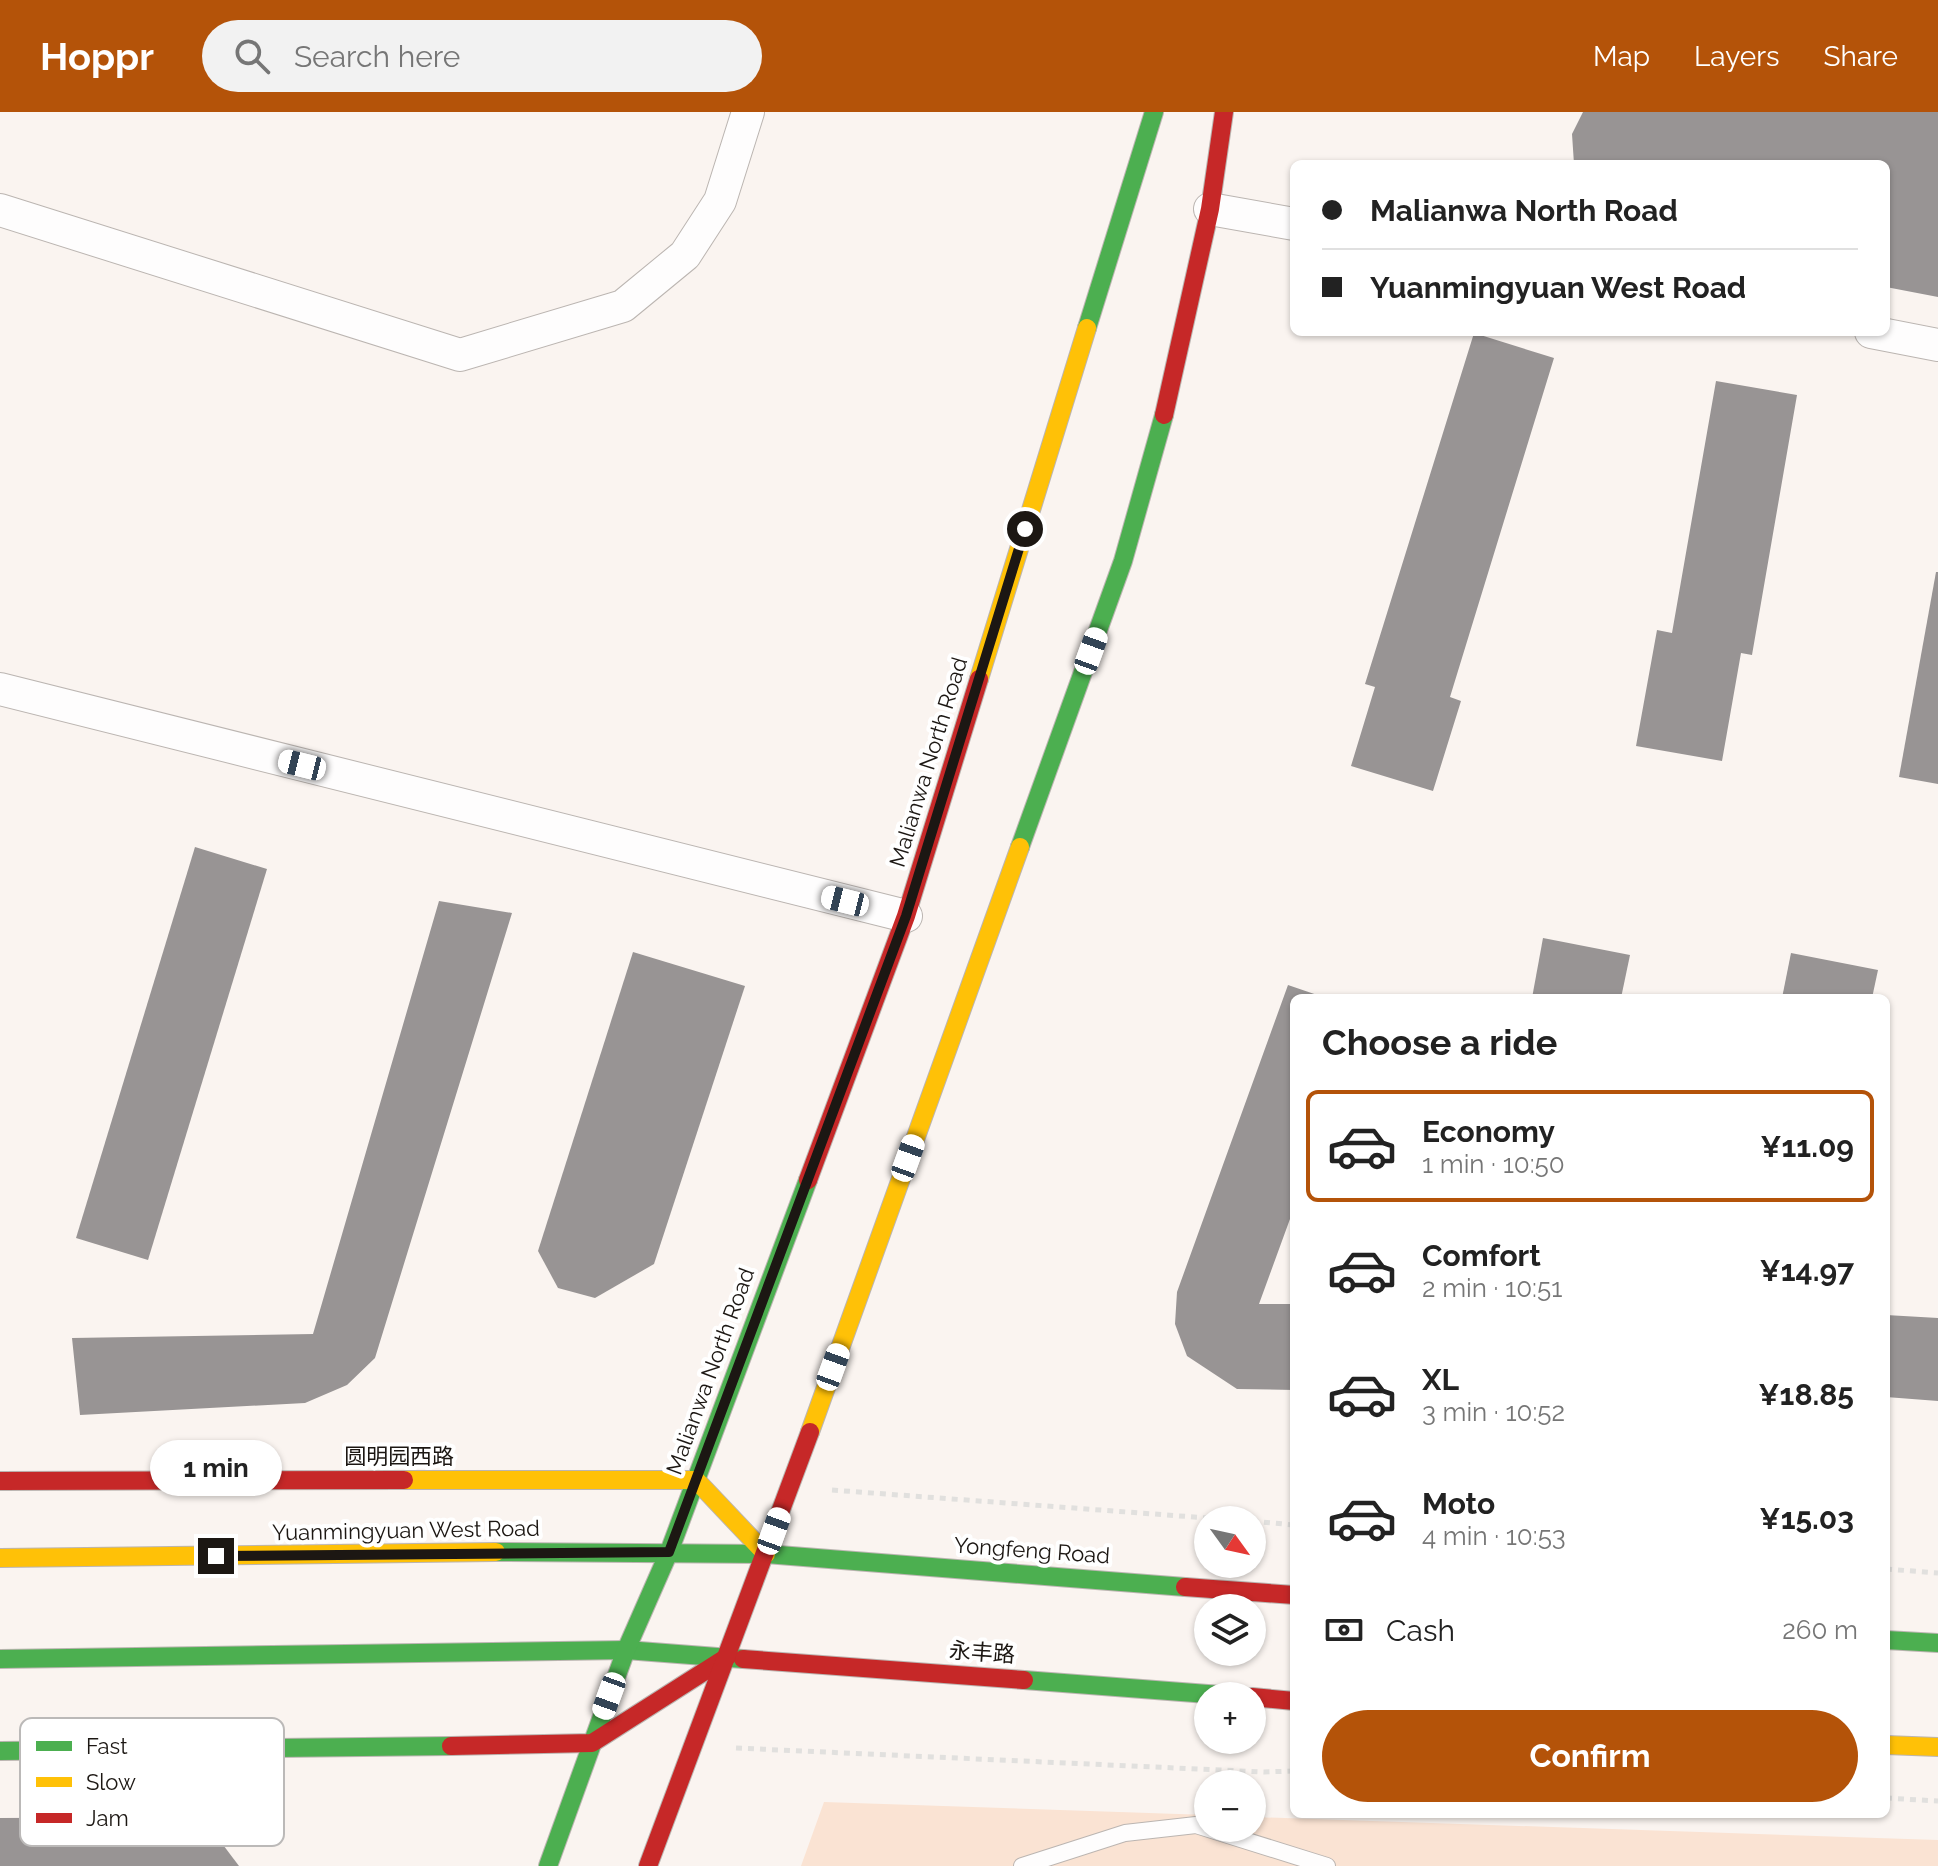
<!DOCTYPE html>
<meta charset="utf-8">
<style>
body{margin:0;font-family:Raleway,"Noto Sans SC",sans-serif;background:#f2f2f2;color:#222;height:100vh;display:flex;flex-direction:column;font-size:30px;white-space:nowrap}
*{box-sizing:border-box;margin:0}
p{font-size:26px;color:#767676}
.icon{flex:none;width:44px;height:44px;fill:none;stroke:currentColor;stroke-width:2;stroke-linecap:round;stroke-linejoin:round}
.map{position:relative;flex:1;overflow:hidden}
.details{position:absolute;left:1290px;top:882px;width:600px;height:824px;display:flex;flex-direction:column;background:#fff;border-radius:12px;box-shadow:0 2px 6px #0004}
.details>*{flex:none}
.banner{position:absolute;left:1290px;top:48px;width:600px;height:176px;border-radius:12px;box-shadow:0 2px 6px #0004;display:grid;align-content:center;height:176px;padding:0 32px;background:#fff}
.needle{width:52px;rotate:123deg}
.tools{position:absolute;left:1194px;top:1394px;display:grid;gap:16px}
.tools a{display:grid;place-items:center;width:72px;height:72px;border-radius:50%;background:#fff;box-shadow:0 2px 6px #0004;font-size:40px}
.end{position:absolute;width:36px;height:36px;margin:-18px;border:10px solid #1c1713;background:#fff;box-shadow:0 0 0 4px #fff}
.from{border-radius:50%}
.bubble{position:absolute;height:56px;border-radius:28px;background:#fff;box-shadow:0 2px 6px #0004;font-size:26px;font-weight:700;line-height:56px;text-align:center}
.car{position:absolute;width:24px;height:48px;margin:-24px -12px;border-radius:10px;box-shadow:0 0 6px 2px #0007;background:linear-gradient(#fff 24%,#345 0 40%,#fff 0 76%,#345 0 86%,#fff 0)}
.banner b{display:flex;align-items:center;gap:28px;height:76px;font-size:30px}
.banner b+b{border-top:2px solid #e0e0e0}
.banner i{width:20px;height:20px;background:#222}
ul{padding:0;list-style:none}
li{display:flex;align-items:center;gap:24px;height:112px;margin:0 16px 12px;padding:0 16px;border:4px solid transparent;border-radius:12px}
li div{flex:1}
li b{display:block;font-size:30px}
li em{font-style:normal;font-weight:700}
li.on{border-color:#b45309}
li>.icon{width:72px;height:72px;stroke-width:1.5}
h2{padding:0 32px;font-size:36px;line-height:96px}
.pay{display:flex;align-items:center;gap:20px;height:88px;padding:0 32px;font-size:30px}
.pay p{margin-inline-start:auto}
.button{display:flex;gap:16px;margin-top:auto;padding:16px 32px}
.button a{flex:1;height:92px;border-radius:48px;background:#b45309;color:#fff;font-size:32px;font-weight:700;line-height:92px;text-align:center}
header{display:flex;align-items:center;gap:48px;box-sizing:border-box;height:112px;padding:0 40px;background:#b45309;color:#fff}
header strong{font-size:38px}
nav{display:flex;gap:44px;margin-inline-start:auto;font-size:28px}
.search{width:560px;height:72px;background:#f2f2f2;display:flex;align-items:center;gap:20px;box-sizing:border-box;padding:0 28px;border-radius:44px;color:#767676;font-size:30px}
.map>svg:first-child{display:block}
.green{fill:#fae3d3}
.building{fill:#989494}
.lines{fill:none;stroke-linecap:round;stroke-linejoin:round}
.lane-casing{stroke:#bbb5b1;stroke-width:18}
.street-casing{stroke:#bbb5b1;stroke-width:34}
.fast-casing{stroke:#bbb5b1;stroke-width:20}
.slow-casing{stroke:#bbb5b1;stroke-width:20}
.jam-casing{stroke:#bbb5b1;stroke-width:20}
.path{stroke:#e1e0de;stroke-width:5;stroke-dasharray:6 6;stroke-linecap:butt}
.lane{stroke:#fefdfd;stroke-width:16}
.street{stroke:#fefdfd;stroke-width:32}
.fast{stroke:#4caf50;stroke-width:18}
.slow{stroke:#ffc107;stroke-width:18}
.jam{stroke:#c62828;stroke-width:18}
.route{stroke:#1c1713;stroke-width:10}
.labels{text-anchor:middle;stroke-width:8;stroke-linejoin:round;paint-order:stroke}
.street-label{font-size:22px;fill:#1c1713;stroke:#fff}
.key{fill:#fff;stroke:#bbb9b8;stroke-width:2}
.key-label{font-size:22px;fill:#1c1713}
</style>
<header>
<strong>Hoppr</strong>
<div class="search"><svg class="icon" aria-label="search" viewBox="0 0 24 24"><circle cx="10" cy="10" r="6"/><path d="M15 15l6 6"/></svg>Search here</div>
<nav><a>Map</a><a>Layers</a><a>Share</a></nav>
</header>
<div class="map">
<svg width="1938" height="1754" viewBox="0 0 1938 1754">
<rect width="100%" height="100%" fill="#faf4f0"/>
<path class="green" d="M824 1690 1208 1703V1716H1252V1705L1938 1728V1754H801Z"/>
<g class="building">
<path d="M1583 0H1938V185L1886 175V52H1574L1572 22Z"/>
<path d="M1474 221 1554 246 1450 585 1461 589 1433 679 1351 654 1375 575 1365 572Z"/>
<path d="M1716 269 1797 283 1752 543 1741 541 1722 649 1636 634 1657 518 1672 521Z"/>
<path d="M1936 460H1938V672L1899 665Z"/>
<path d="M195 735 267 757 148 1148 76 1126Z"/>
<path d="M439 789 512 801 375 1246 347 1273 305 1291 80 1303 72 1226 313 1222Z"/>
<path d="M1543 826 1630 843 1621 886H1532Z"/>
<path d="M633 840 745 874 654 1152 595 1186 558 1176 538 1139Z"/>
<path d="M1791 841 1878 858 1872 886H1782Z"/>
<path d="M1288 873 1326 886H1294V1096L1259 1192H1294V1278L1237 1277 1187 1244 1175 1212 1177 1180Z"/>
<path d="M1886 1203 1938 1206V1289L1886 1285Z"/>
<path d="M202 1705 239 1754H0V1706Z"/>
</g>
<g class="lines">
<g class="lane-casing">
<path id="lane" d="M1022 1754 1125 1721 1196 1713 1327 1754"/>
</g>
<g class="street-casing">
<g id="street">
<path d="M1210 97 1294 112"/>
<path d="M0 98 460 243 623 194 685 143 720 89 748 0"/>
<path d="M1871 220 1938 233"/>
<path d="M0 577 906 804"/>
</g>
</g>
<g class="fast-casing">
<g id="fast">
<path d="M1087 216 1154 0"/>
<path d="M1020 735 1123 449 1164 303"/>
<path d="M496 1440 766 1442 1185 1475"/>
<path d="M1886 1528 1938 1531"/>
<path d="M0 1547 626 1538 743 1547"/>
<path d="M1024 1568 1234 1584"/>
<path d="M0 1639 451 1634"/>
<path d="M548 1754 626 1538 669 1440 808 1068"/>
</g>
</g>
<g class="slow-casing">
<g id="slow">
<path d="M979 567 1087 216"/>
<path d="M810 1320 1020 735"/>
<path d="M404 1368H696L766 1442"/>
<path d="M0 1446 496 1440"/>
<path d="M1886 1633 1938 1635"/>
</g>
</g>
<g class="jam-casing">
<g id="jam">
<path d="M1164 303 1210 97 1224 0"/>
<path d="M808 1068 906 804 979 567"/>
<path d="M0 1369 404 1368"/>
<path d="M1185 1475 1294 1483"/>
<path d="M743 1547 1024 1568"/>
<path d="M1252 1585 1294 1589"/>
<path d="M451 1634 592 1631 727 1545"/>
<path d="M648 1754 810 1320"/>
</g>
</g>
<g class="path">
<path d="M832 1378 1234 1408"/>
<path d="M1252 1409 1294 1413"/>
<path d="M1886 1457 1938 1461"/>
<path d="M736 1636 1264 1660 1294 1659"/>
<path d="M1886 1686 1938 1689"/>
</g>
<use href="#lane" class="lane"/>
<use href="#street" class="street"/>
<use href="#fast" class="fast"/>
<use href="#slow" class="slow"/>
<use href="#jam" class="jam"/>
</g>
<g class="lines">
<path class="route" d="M216 1444 669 1440 906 804 1025 417"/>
</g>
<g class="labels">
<g class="street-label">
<text transform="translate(928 650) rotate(-73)" y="8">Malianwa North Road</text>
<text transform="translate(710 1259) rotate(-70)" y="8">Malianwa North Road</text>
<text x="399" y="1352">圆明园西路</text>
<text transform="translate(406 1418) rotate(-1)" y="8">Yuanmingyuan West Road</text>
<text transform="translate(1032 1438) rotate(4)" y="8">Yongfeng Road</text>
<text transform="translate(982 1540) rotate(4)" y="8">永丰路</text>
</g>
</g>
<rect x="20" y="1606" width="264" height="128" rx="12" class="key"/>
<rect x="36" y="1629" width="36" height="10" fill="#4caf50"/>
<rect x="36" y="1665" width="36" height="10" fill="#ffc107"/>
<rect x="36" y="1701" width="36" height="10" fill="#c62828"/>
<g class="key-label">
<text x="86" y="1642">Fast</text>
<text x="86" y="1678">Slow</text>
<text x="86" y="1714">Jam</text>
</g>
</svg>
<div class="tools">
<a><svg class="needle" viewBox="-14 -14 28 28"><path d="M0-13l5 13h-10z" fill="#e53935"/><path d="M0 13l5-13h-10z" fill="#767676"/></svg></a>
<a><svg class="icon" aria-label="layers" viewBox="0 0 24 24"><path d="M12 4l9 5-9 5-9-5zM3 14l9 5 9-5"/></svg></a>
<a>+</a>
<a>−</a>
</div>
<i class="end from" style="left:1025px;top:417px"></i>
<i class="end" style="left:216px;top:1444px"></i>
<div class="bubble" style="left:150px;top:1328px;width:132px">1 min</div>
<i class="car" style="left:1091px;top:539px;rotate:20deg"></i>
<i class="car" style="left:302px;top:653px;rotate:284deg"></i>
<i class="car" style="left:845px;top:789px;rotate:284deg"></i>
<i class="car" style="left:908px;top:1046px;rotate:20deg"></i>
<i class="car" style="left:833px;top:1255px;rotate:20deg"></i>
<i class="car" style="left:774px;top:1419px;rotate:20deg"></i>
<i class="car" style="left:609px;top:1584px;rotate:200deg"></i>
<div class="banner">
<b><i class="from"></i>Malianwa North Road</b>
<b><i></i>Yuanmingyuan West Road</b>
</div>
<section class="details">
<h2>Choose a ride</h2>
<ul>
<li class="on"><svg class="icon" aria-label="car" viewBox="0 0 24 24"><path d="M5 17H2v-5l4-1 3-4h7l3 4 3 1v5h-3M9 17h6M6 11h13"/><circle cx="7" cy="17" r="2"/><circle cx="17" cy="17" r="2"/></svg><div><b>Economy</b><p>1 min · 10:50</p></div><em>¥11.09</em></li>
<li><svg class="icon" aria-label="car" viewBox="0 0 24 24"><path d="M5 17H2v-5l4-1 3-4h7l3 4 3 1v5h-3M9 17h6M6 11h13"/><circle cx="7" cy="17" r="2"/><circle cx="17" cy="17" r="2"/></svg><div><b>Comfort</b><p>2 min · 10:51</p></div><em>¥14.97</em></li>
<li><svg class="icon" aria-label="car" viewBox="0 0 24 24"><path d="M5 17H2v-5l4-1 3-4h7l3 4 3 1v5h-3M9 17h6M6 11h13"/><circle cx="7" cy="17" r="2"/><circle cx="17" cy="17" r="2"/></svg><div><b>XL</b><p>3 min · 10:52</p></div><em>¥18.85</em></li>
<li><svg class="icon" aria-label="car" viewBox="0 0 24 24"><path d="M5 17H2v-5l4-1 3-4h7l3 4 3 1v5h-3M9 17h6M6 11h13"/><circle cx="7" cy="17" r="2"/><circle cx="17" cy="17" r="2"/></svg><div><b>Moto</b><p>4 min · 10:53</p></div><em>¥15.03</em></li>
</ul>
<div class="pay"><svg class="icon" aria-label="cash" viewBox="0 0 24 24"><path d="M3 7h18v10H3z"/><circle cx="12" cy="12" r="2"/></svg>Cash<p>260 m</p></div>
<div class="button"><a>Confirm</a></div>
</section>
</div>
